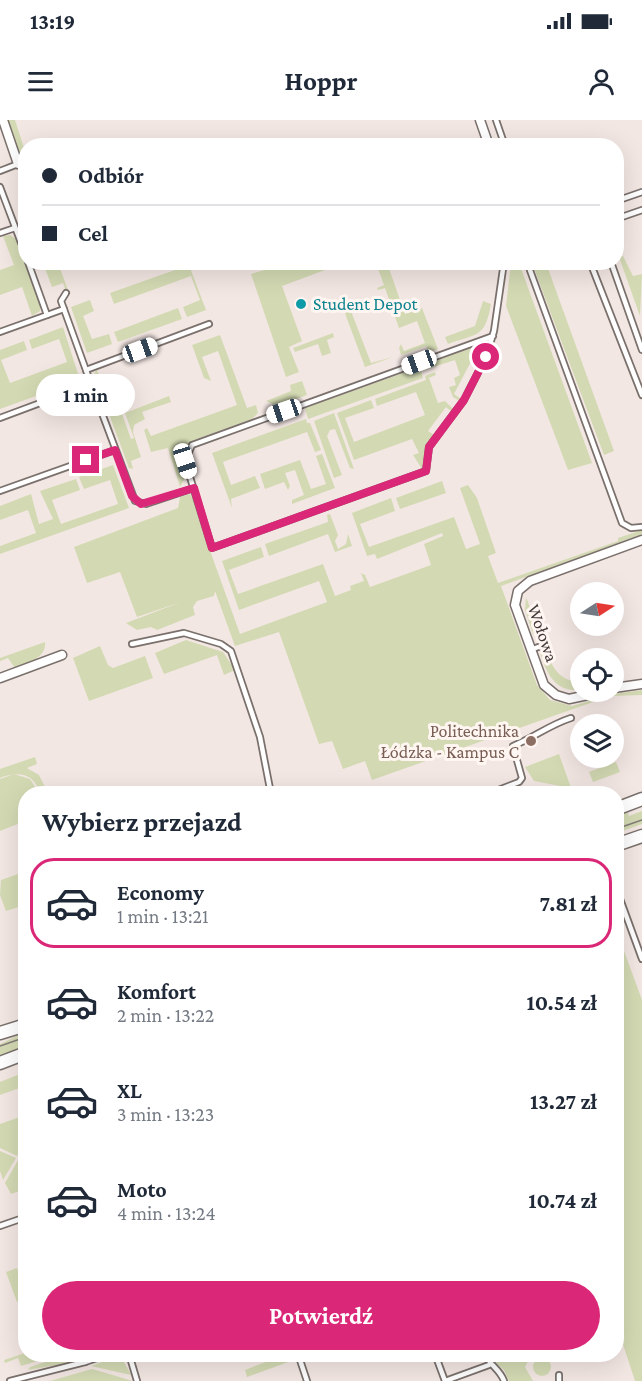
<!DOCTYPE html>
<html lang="pl">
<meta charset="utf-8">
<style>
body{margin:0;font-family:"Crimson Pro",serif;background:#f2f2f3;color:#1f2937;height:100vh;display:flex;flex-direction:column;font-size:22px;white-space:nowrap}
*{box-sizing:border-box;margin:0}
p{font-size:20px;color:#747a83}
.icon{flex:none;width:33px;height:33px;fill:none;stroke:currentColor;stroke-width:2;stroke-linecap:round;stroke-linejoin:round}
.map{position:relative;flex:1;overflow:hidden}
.sheet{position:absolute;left:18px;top:666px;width:606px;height:576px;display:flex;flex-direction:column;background:#fff;border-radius:24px;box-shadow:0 6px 24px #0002}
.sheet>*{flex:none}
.top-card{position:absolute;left:18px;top:18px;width:606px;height:132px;border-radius:24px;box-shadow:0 6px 24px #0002;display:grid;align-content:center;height:132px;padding:0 24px;background:#fff}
.needle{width:39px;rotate:78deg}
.fabs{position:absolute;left:570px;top:462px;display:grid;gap:12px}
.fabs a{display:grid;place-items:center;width:54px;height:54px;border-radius:50%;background:#fff;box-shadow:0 6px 24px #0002;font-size:30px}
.end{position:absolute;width:27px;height:27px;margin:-14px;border:8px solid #db2777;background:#fff;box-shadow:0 0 0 3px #fff}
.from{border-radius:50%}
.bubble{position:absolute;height:42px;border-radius:21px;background:#fff;box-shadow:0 6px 24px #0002;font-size:20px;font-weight:700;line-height:42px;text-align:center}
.car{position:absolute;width:18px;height:36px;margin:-18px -9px;border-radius:8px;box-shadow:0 0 4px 2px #0007;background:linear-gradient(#fff 24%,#345 0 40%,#fff 0 76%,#345 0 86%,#fff 0)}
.top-card b{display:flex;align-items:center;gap:21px;height:57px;font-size:22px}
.top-card b+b{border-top:2px solid #e0e1e3}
.top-card i{width:15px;height:15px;background:#1f2937}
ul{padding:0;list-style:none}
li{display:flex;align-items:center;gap:18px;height:90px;margin:0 12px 9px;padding:0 12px;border:3px solid transparent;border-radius:24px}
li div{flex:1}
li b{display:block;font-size:22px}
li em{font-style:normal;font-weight:700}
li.current{border-color:#db2777}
li>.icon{width:54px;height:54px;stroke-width:1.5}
h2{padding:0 24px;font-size:27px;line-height:72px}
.action{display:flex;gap:12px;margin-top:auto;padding:12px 24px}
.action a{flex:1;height:69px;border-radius:36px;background:#db2777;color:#fff;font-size:24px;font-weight:700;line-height:69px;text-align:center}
.status{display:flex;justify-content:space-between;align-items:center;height:42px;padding:0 30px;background:#fff;direction:ltr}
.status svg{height:16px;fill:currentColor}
header{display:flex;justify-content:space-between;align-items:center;height:78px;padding:0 24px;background:#fff;font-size:27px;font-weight:700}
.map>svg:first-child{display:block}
.green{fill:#d3dab3}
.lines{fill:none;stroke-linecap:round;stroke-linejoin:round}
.service-casing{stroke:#7a706c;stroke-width:8}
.minor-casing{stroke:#7a706c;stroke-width:11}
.secondary-casing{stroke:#7a706c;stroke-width:15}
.service{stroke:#fff;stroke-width:4.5}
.minor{stroke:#fff;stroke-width:8}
.secondary{stroke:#fff;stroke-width:12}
.tram{stroke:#847c79;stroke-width:1.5}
.route{stroke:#db2777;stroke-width:8}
.culture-dot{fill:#0f9aa8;stroke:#fff5f1;stroke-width:2}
.education-dot{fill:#8d6e63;stroke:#fff5f1;stroke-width:2}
.labels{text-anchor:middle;stroke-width:6;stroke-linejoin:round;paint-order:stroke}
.culture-label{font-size:18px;fill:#0d838f;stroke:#fff5f1;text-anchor:start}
.street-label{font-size:18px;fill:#3f3a38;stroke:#fff5f1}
.education-label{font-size:18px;fill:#785e54;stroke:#fff5f1;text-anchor:end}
</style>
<div class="status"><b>13:19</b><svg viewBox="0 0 49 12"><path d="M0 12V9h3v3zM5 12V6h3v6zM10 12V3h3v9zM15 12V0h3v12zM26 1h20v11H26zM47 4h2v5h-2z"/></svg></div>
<header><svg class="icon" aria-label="menu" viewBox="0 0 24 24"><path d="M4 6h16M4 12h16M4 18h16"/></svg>Hoppr<svg class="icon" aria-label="person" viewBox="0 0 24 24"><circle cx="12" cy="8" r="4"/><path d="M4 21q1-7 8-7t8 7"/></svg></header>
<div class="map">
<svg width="642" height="1261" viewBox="0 0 642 1261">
<rect width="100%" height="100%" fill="#f3e7e3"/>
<g class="green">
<path d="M7 0H15L25 31V47Z"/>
<path d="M10 115 16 119 40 185V191L32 196 22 167 0 175V150L14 145 3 116Z"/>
<path d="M623 136 633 156 642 154 640 196 619 137Z"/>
<path d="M43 143H58L68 170 66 171 63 163 52 167Z"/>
<path d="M288 143H344L282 166 302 221 289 227 299 252 286 257 251 154Z"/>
<path d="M376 143H387L405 194 422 188 438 229 429 232 426 226 401 235 399 228 401 224 404 231 425 223 417 201 399 208 385 168 378 170 377 168 384 165Z"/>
<path d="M511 143H519L592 343 568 350 506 186Z"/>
<path d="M532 143H546L614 331 604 335Z"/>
<path d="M189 145 206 190 187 197 183 187 200 180 191 156 114 184 110 173Z"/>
<path d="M90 180 94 191 83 196 92 219 109 214 112 224 87 233 71 187Z"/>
<path d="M483 181 491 184C485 218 478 213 448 224L445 217 475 206Z"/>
<path d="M349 186 371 243 393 237 365 247 343 188Z"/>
<path d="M178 188 182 199 118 222 114 212Z"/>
<path d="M63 207 80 260 0 289V230L24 221 27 230 1 240 10 263 67 242 59 219 32 229 29 220Z"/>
<path d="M333 213 334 217 327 220 331 233 322 236 318 224 295 232 293 228Z"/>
<path d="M220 215 247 288 256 285 258 293 252 299 194 320 185 326 182 334 186 356 180 367 168 328 151 332 144 310 147 308 151 316 237 285 218 231 202 237 211 261 204 258 192 225Z"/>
<path d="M479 225 484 231 477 230 454 274 461 279 458 280 453 277 449 267 456 265 454 258 460 255 455 240 424 250 423 246Z"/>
<path d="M420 247 423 258 308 299 305 288Z"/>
<path d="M97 250 114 294 121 291 131 319 134 318 125 293 169 276 171 282 142 292 145 299 134 305 133 312 141 337 131 341 133 349 129 348 94 253Z"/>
<path d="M435 252 436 255 429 258 438 283 445 281 453 289 452 292 446 287 428 311 434 315 425 327 422 349 413 335 419 333 412 319 354 340 337 293 371 280 374 288 345 298 354 322 425 295 416 272 377 286 375 279 426 260 425 256Z"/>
<path d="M302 261 307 275 277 286 266 281 291 271 290 265Z"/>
<path d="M334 293 354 349 350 348 335 309 330 310 327 316 342 355 334 358 314 301Z"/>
<path d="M306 299 307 303H310L321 330 315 332 307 312 223 342 231 365 255 356 260 368 231 379 232 388 212 333Z"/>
<path d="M322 334 335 368 292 384V380L304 375 295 350 285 353 290 366 288 370 284 362 265 369 260 354 300 340 311 369 326 364 316 336Z"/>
<path d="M113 345 129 388 0 434V426L36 413 28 390 0 400V386L31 374 39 404 53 399 40 371 76 359 80 370 52 380 61 404 118 384 110 360 84 369 79 357Z"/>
<path d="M442 361 446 373 400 389 396 378Z"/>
<path d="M468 365 477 378 496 433 488 436 498 463 618 421V418L642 410V414L501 466 537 565 550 580 572 586 614 574 642 570V575L610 576 372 660 365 641 343 649 332 621 319 624 279 512 235 526 215 471 214 476 197 481 193 487 195 495 157 510 151 507 137 510 126 503 181 482 137 497 120 452 87 463 74 427 178 388 180 377 190 374 199 391 203 411 240 514 327 482 319 461 239 490 222 441 261 427 264 437 229 450 238 474 323 444 335 476 351 470 350 466 364 461 361 453 365 455 370 467 431 445 424 424 443 416 442 413 377 439 375 434 367 436 352 393 391 378 395 391 360 404 369 427 454 397 466 429 480 424 460 368Z"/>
<path d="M330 394 338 415 335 421 338 429 346 424 348 414 352 426 335 432 328 414 269 436 265 424 328 402 327 395Z"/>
<path d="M526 477 541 516 540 517 533 514 525 490Z"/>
<path d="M186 520 223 532 235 550 224 555 217 535 164 554 155 533Z"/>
<path d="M45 522C47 538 27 543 15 548L8 538 0 541V538Z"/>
<path d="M100 526 108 545 113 548 145 536 153 558 89 581 73 538Z"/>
<path d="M546 531C553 549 560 561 580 562V570C555 572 547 554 540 533Z"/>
<path d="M559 634 571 668 534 661 525 647Z"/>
<path d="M35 637 37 644 27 648 39 655 48 673H40C34 653 18 651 0 658V649Z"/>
<path d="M616 642 620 652 593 662 589 652Z"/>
<path d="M14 654 30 659 39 673 26 674 25 701 0 711V659Z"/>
<path d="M627 691 629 696 642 691V704L617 713V696Z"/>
<path d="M21 753 25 764V785L6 791 0 775 1 760Z"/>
<path d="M616 809 642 880V1261H635L617 1206Z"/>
<path d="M25 912V926L0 936V924Z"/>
<path d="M25 952V966L0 975V962Z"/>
<path d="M20 997 25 1000V1022L17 1036 0 1028V1004Z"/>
<path d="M25 1028V1069L11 1074 5 1063Z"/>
<path d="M0 1031 16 1038 3 1060 0 1051Z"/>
<path d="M17 1148 26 1179 17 1182 6 1152Z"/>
<path d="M25 1233 26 1234 57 1235 21 1246 18 1238 5 1243 4 1240Z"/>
<path d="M287 1234 291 1241 247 1257 245 1250Z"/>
<path d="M500 1234 531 1235 525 1247 533 1261H509L504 1250 496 1243Z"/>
<path d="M66 1235H77L68 1243 28 1250 30 1247Z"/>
<circle cx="542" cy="1247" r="9"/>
<path d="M110 1239 124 1242 131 1255 91 1246Z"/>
<path d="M92 1249 133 1261H50Z"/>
</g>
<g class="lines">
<g class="service-casing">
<g id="service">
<path d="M496 0 505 26"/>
<path d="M0 51 18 44"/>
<path d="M0 67 26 136"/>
<path d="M616 81 642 72"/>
<path d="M616 99 642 90"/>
<path d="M0 113 15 108"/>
<path d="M28 142 47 195"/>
<path d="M527 142 622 403 631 408 642 407"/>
<path d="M590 142 642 275"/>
<path d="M611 142 642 230"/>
<path d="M66 173 61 181 91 264"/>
<path d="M0 212 64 189"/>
<path d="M493 216 192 325 185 341 212 428 426 351 429 327 464 280 486 237 494 211 504 142"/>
<path d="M86 250 209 204"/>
<path d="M0 298 91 264 135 381 146 384 194 368"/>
<path d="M0 371 115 330"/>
<path d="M132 524 184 513 221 524 231 531 260 617 271 674"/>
<path d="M530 530 544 525"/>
<path d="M488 674 519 662 522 658 513 626C535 617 549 605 571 598"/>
<path d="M616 768 642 839"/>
<path d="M0 1106 26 1097"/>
<path d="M82 1234 85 1242 109 1234"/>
<path d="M129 1234 137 1261"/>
<path d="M298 1234 307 1261"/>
<path d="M435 1234 445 1261 489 1245"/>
<path d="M485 1234C490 1246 500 1249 504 1261"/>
<path d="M10 1261 85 1242"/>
<path d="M559 1261V1255"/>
</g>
</g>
<g class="minor-casing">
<g id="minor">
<path d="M3 0 18 44"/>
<path d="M480 0 489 26"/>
<path d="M0 558 62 535"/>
<path d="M614 568 642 564"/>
<path d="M602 572 569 579 556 575 544 565 515 485 518 471 530 461 642 420"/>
</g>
</g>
<g class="secondary-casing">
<g id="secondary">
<path d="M616 689 642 679"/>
<path d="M616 725 642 716"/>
<path d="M0 913 26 905"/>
<path d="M0 943 26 933"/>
</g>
</g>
<use href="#service" class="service"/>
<use href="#minor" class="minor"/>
<use href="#secondary" class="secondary"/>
<g class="tram">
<path d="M616 709 642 700"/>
<path d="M0 926 26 917"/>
</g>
</g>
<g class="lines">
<path class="route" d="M86 340 115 330 132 376 141 384 194 368 212 428 426 351 429 327 464 280 486 237"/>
</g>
<circle class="culture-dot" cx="301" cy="184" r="6"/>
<circle class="education-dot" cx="531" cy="621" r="6"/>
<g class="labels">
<g class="culture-label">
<text x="313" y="190">Student Depot</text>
</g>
<g class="street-label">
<text transform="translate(543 513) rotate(71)" y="6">Wołowa</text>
</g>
<g class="education-label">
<text x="519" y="617">Politechnika<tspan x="519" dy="21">Łódzka - Kampus C</tspan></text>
</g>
</g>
</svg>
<div class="fabs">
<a><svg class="needle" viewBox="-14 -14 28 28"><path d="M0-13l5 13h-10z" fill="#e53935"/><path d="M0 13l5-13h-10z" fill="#747a83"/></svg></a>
<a><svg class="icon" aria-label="locate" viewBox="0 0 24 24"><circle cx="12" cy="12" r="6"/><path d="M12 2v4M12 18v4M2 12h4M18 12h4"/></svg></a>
<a><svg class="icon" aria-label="layers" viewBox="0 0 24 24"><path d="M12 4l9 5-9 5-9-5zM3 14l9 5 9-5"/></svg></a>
</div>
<i class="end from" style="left:486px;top:237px"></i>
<i class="end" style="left:86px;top:340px"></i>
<div class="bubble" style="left:36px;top:254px;width:99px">1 min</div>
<i class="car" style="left:140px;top:230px;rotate:70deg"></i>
<i class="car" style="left:419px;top:242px;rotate:250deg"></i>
<i class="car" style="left:284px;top:291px;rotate:251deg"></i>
<i class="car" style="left:185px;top:341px;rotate:162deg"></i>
<div class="top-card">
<b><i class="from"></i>Odbiór</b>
<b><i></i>Cel</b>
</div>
<section class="sheet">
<h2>Wybierz przejazd</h2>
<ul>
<li class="current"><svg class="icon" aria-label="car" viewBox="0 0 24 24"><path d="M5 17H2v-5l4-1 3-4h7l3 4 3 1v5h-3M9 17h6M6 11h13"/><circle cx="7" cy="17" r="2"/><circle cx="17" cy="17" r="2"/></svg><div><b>Economy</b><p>1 min · 13:21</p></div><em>7.81 zł</em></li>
<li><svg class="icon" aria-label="car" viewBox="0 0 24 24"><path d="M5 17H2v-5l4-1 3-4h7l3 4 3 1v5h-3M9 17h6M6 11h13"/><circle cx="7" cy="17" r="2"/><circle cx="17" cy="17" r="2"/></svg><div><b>Komfort</b><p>2 min · 13:22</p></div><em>10.54 zł</em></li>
<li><svg class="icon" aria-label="car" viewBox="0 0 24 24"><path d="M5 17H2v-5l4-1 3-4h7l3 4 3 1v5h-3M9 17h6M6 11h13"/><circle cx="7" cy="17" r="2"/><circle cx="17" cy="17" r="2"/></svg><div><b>XL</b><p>3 min · 13:23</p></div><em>13.27 zł</em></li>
<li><svg class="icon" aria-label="car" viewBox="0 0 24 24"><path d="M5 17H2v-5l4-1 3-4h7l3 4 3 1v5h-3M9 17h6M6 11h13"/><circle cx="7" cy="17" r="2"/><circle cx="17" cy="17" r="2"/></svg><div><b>Moto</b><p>4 min · 13:24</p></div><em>10.74 zł</em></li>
</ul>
<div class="action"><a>Potwierdź</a></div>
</section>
</div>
